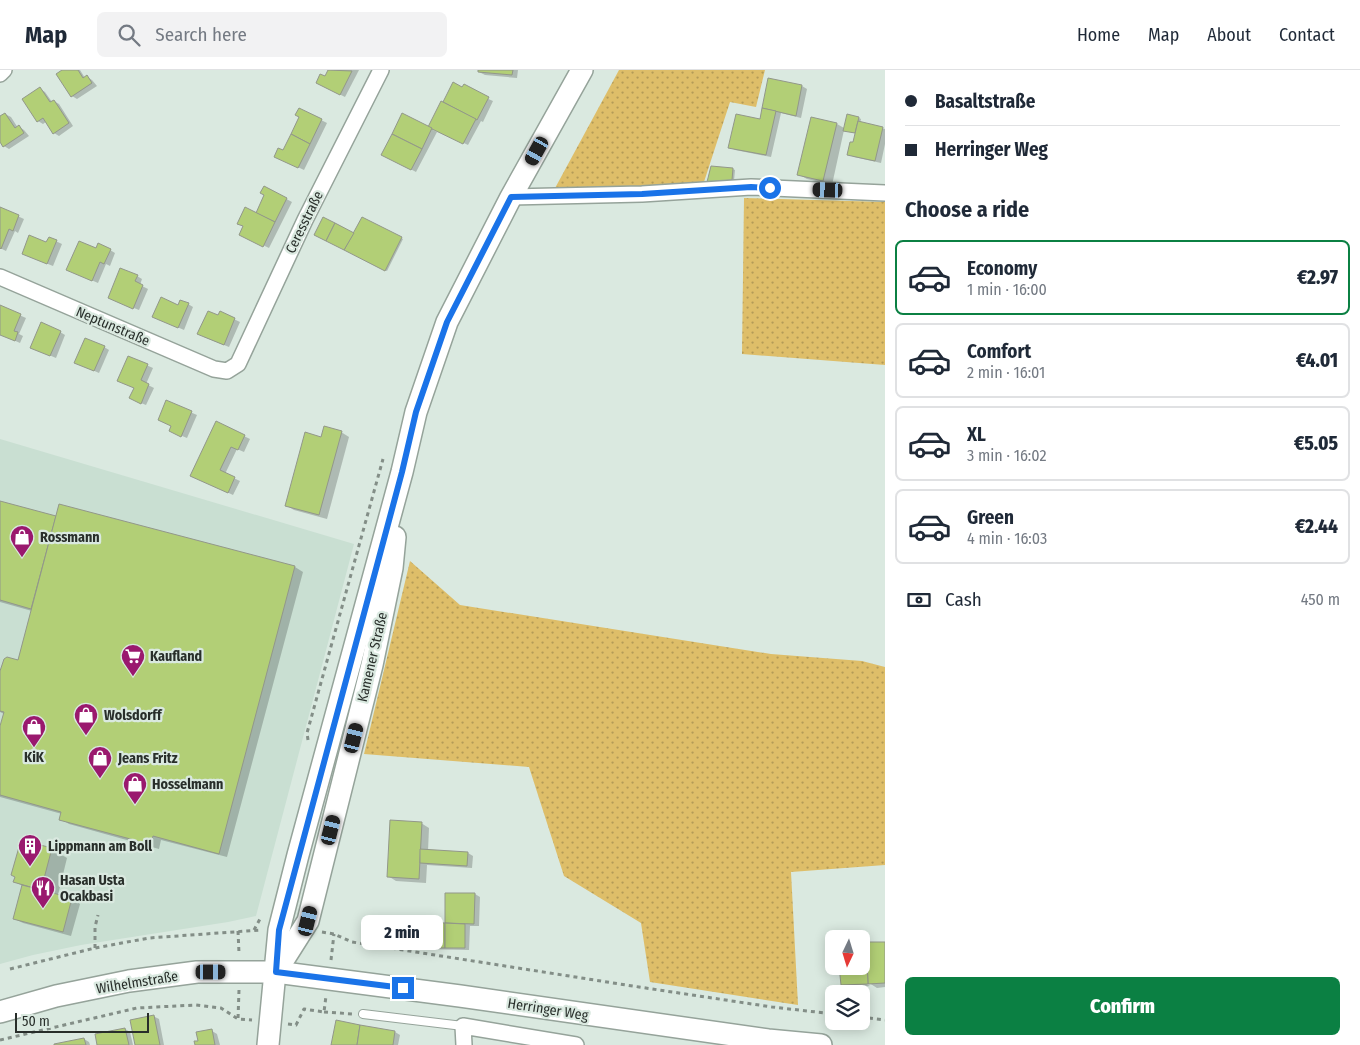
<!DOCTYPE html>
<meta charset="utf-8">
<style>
body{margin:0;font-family:"Fira Sans Condensed",sans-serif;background:#f2f2f3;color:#1f2937;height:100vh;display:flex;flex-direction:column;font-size:19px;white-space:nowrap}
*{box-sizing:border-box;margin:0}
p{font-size:16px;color:#747a83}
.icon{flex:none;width:28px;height:28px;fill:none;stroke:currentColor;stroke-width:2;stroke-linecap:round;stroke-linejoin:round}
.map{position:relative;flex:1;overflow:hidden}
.panel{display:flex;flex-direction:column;background:#fff;width:475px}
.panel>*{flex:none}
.top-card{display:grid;align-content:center;height:110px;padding:0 20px;background:#fff}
.needle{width:32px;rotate:184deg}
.fabs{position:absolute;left:825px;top:860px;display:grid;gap:10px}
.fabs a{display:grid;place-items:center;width:45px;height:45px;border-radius:8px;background:#fff;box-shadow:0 2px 12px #0003;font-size:25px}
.scale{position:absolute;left:15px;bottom:12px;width:134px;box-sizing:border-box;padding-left:5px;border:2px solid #282e2a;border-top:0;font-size:14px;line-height:18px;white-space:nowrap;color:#282e2a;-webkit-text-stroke:4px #dae9e0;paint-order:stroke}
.end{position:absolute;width:22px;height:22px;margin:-11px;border:6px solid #1a73e8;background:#fff;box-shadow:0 0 0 2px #fff}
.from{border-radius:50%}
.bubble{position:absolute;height:35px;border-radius:8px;background:#fff;box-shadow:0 2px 12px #0003;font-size:16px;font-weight:800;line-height:35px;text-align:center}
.car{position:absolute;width:15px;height:30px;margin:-15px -8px;border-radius:6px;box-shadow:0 0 4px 1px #0007;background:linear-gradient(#222 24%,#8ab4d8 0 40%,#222 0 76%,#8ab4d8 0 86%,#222 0)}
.top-card b{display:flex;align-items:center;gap:18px;height:48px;font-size:19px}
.top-card b+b{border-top:1px solid #e0e1e3}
.top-card i{width:12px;height:12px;background:#1f2937}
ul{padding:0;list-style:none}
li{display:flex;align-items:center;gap:15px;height:75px;margin:0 10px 8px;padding:0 10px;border:2px solid #e0e1e3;border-radius:8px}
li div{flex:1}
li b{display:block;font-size:19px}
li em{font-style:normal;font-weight:800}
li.on{border-color:#0b8043}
li>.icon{width:45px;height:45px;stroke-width:1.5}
h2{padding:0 20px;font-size:22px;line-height:60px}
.pay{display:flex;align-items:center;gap:12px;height:55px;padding:0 20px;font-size:19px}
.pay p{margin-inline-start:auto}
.action{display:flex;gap:10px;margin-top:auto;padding:10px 20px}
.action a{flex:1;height:58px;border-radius:8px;background:#0b8043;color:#fff;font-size:20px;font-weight:800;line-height:58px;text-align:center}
header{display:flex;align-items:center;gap:30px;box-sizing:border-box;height:70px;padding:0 25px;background:#fff;border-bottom:1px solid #e0e1e3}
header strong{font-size:24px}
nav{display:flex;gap:28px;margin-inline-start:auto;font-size:18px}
.search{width:350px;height:45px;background:#f2f2f3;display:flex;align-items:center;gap:12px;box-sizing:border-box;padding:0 18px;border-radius:8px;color:#747a83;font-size:19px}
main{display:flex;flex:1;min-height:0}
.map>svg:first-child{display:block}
.built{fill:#c9dfd2}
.grass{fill:url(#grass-dots)}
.shadow{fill:#0003}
.building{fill:#b2cf76;stroke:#92978a}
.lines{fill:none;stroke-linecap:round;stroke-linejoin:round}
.service-casing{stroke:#95a39a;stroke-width:10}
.minor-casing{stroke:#95a39a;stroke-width:18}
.secondary-casing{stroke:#95a39a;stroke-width:24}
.path{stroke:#838e87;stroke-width:3;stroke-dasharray:4 4;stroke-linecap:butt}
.service{stroke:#fff;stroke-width:8}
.minor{stroke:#fff;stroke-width:15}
.secondary{stroke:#fff;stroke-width:21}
.route{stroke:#1a73e8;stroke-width:6}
.labels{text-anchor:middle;stroke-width:4.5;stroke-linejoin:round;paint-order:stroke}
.street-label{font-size:14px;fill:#282e2a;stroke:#dae9e0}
.poi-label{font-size:14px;font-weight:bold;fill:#282e2a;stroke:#dae9e0;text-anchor:start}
</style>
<header>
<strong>Map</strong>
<div class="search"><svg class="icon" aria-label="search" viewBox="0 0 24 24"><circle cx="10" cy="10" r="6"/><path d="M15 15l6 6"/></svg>Search here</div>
<nav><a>Home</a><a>Map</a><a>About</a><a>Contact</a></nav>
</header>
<main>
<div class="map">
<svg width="885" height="975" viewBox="0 0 885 975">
<defs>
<pattern id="grass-dots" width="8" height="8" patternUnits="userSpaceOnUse" patternTransform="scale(1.25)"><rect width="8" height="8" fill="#debe69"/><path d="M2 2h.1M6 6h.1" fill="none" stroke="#b49b57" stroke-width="1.8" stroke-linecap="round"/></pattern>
</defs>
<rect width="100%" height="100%" fill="#dae9e0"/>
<path class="built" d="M0 369 354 474 256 846 228 852 81 875 33 885 0 894Z"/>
<g class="grass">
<path d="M619 0H765L756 37 730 32 703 115 554 120Z"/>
<path d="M744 128 885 132V295L742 284Z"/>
<path d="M410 491 460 535 771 584 862 591 885 597V795L791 802 798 935 650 912 641 853 564 806 529 697 364 684Z"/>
</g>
<g class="shadow">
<path d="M64 0H80L85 8 87 7 92 10 97 16 77 29 72 26Z"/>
<path d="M329 0H359L345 27 323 16Z"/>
<path d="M480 0H518L517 8 485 5 479 2Z"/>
<path d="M769 9 802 16 807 19 801 48 781 43 771 87 735 80 730 77 761 50Z"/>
<path d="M454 14 493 31 483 52 481 51 468 75 433 58V60L437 62 416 102 388 87 429 58 444 34Z"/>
<path d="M40 19 45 22 52 32 54 31 59 34 73 56 59 66 54 63 47 51 43 54 38 51Z"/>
<path d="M299 39 327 53 304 100 281 89 301 47Z"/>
<path d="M5 44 11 47 18 58 19 57 24 60 29 66 9 79 4 76 0 70V48Z"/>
<path d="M859 48 861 49 860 53 885 59V74L881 93 854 87 849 84 854 74 856 63 844 60 832 115 807 109 798 104 837 54 844 58Z"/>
<path d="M733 99 735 100 734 111 710 113 708 112Z"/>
<path d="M264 117 292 132 269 178 246 167 245 156 256 144 266 125Z"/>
<path d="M0 138 24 149 18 163 15 161 6 181 0 178Z"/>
<path d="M362 148 403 169 387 201 316 165 354 164Z"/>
<path d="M49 168 62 174 53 196 28 186 47 174Z"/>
<path d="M96 180H110L115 183 110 196 106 194 98 213 73 202Z"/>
<path d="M137 206 142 209 140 215 148 219 139 240 114 230Z"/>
<path d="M188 234 193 237 184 260 159 249 179 236Z"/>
<path d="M1 237 26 248 19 264 23 266 20 273 0 264V239Z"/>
<path d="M221 243 240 252 229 277 204 267 219 247Z"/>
<path d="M60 262 65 265 56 288 37 280Z"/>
<path d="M104 277 109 280 99 303 81 295Z"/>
<path d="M128 287 153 298 146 314 154 318 146 335 136 331 135 318Z"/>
<path d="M167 332 197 345 187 368 175 363 172 356Z"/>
<path d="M217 353 250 369 244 382 237 379 225 404 240 411 233 425 197 408Z"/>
<path d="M341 362 349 367 327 449 294 440 286 435Z"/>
<path d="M0 432 57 447 60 435 295 497 303 502 227 787 161 770 159 779 69 754 61 749 62 744 0 727V661L4 644 0 642V602L18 591 32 541 0 532Z"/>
<path d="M421 753 429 758 428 781 468 783 473 786 472 798 427 795 426 813 396 811 388 806Z"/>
<path d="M52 779 67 788 58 825 72 829 80 834 71 866 23 853 15 849 23 816 15 812Z"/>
<path d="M447 824H475L480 827 479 856H470L469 880 417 879 412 876 446 854Z"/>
<path d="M885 873V917L877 918 863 909 862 912 870 916 847 918 842 915Z"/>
<path d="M153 946 159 949 164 975H137Z"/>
<path d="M337 952 395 962 400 965 398 975H333Z"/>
<path d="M125 959 130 962 133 975H98Z"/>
<path d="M212 961 217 964 220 975H196Z"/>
<path d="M84 969 89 972 90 975H56Z"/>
</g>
<g class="building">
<path d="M62 0H78L83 8 87 5 92 13 71 27 56 4Z"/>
<path d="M328 0 352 1 340 25 316 13 320 4 325 6Z"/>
<path d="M478 0H513L512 5 478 2Z"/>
<path d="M768 8 802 15 796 46 762 38Z"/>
<path d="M453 12 462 17 464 14 489 27 477 50 443 32Z"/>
<path d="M40 17 50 32 54 30 69 53 53 64 43 48 37 52 22 29Z"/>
<path d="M441 31 476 49 463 74 428 57Z"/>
<path d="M299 38 322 49 310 74 291 64 299 47 295 45Z"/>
<path d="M762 38 776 41 766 85 728 78 736 44 760 49Z"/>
<path d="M5 43 15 58 19 55 24 63 3 77 0 72V46Z"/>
<path d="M402 43 432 58 422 79 392 64Z"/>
<path d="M847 44 859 47 855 63 843 61Z"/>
<path d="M811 47 837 53 823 111 797 105Z"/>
<path d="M858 51 883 57 875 91 847 85 850 72H853Z"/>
<path d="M291 64 310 74 298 98 274 87 278 78 283 80Z"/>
<path d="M392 64 422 79 411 100 381 85Z"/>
<path d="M711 96 733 98 732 110 707 112Z"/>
<path d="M264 116 287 128 275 152 256 143 264 125 260 123Z"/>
<path d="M0 137 19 145 13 161 9 159 1 179 0 178Z"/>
<path d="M245 137 275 152 263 177 239 165 243 156 237 154Z"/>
<path d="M323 147 335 153 326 171 314 165Z"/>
<path d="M362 147 402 167 385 201 344 180Z"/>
<path d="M335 153 354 163 344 180 326 171Z"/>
<path d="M29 165 46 172 49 167 57 170 47 194 22 184Z"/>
<path d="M79 171 96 178 98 173 111 179 104 194 100 192 92 211 66 200Z"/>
<path d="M120 198 138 205 135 211 143 215 133 239 108 228Z"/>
<path d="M161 227 178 235 180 230 189 233 178 258 152 247Z"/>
<path d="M0 235 21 244 14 261 18 262 15 271 0 265Z"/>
<path d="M208 241 218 245 220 241 235 248 224 275 197 264Z"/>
<path d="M41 252 61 261 50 286 30 278Z"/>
<path d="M85 268 105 276 94 301 74 293Z"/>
<path d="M128 286 148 294 141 310 149 314 141 334 129 328 134 318 117 311Z"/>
<path d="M166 330 192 341 181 367 169 361 171 356 158 350Z"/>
<path d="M216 351 245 365 238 380 231 377 220 400 235 407 228 423 190 406Z"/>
<path d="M324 356 342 361 319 445 285 436 305 362 321 367Z"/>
<path d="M0 431 56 446 31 539 0 530Z"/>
<path d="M59 434 295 496 219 784 153 766 150 775 138 772V771L59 750 61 742 0 725V656L4 642 0 641V601L4 589 7 587 18 590Z"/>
<path d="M390 750 422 752 419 809 387 807Z"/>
<path d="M21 770 52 778 41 820 13 812 15 807 11 805Z"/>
<path d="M420 779 468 782 467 796 420 793Z"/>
<path d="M22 815 72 828 63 862 13 849Z"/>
<path d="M445 823H475L474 854 445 853Z"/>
<path d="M411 852 445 853V878L411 877Z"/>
<path d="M445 853 465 854V878H445Z"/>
<path d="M866 872H885V913L868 914Z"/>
<path d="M861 887H867L868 914 841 915 839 896H861Z"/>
<path d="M154 945 160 975H135L130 950Z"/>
<path d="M336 950 360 955 357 975H331Z"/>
<path d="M360 955 395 961 393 975H357Z"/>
<path d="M125 958 129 975H97L95 964Z"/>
<path d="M212 959 215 975H195L194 971H198L196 962Z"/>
<path d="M84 968 86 975H54V974Z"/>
</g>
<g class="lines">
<g class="service-casing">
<path id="service" d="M363 944 463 956"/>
</g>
<g class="minor-casing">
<g id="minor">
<path d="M0 4 4 0"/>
<path d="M511 127 642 124 751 117 885 123"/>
<path d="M0 207 214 299 227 301 238 294 305 150 381 0"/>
<path d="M464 975 463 956 576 975"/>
</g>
</g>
<g class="secondary-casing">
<g id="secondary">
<path d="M277 900 308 851 372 595 392 498 395 467"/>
<path d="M0 942 56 926 129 911 197 902H276L460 926 768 970 821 975"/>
<path d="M268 975 279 860 298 785 402 402 416 342 447 252 511 127 582 0"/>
</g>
</g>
<g class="path">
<path d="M308 670 307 663 383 389"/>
<path d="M254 860 261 847"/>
<path d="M238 861 239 883"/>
<path d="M322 862 334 864 352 872 639 917 772 937 834 944"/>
<path d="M95 878V857L98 845"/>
<path d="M331 890 334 864"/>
<path d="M10 899 95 878 149 868 261 860"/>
<path d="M239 920 238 949 252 950"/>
<path d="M324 942 353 944"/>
<path d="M861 947 885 950"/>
<path d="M288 954 296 955 304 939 324 942 326 926"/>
<path d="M0 970 137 938 196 935 221 938 238 949"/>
</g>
<use href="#service" class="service"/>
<use href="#minor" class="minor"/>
<use href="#secondary" class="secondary"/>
</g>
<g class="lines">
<path class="route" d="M403 918 276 902 279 860 402 402 416 342 447 252 511 127 642 124 751 117 770 118"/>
</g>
<defs>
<g id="shop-pin" transform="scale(1.25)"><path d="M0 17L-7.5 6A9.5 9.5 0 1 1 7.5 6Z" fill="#9a196e" stroke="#dae9e0"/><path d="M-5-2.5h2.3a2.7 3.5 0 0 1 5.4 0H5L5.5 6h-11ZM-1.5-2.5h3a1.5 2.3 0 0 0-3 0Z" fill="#fff"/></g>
<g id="supermarket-pin" transform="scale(1.25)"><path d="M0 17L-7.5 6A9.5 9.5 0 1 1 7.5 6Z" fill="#9a196e" stroke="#dae9e0"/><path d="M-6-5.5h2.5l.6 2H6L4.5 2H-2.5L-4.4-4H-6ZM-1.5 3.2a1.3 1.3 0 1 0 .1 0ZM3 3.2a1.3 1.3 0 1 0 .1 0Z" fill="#fff"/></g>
<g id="building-pin" transform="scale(1.25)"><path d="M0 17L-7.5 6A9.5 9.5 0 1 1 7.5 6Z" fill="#9a196e" stroke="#dae9e0"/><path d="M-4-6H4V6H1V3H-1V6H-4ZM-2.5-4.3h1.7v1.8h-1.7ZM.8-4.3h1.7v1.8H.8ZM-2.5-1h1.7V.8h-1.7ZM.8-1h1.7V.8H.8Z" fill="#fff"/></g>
<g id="restaurant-pin" transform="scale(1.25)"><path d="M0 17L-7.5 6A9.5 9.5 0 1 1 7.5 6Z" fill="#9a196e" stroke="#dae9e0"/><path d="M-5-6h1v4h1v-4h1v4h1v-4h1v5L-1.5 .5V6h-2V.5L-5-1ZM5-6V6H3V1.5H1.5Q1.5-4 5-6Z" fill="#fff"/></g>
</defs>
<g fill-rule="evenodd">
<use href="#shop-pin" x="22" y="467"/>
<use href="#supermarket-pin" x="133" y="586"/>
<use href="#shop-pin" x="86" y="645"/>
<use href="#shop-pin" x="34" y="657"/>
<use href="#shop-pin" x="100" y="688"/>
<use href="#shop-pin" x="135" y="714"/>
<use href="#building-pin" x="30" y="776"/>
<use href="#restaurant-pin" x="43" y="818"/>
</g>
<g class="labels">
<g class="street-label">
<text transform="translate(304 152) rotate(-64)" y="5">Ceresstraße</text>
<text transform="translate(113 256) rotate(23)" y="5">Neptunstraße</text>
<text transform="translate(372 587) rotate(-77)" y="5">Kamener Straße</text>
<text transform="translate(137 912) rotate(-9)" y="5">Wilhelmstraße</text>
<text transform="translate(548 939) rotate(9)" y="5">Herringer Weg</text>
</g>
<g class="poi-label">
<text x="40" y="472">Rossmann</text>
<text x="150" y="591">Kaufland</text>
<text x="104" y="650">Wolsdorff</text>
<text x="34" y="692" text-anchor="middle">KiK</text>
<text x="118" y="693">Jeans Fritz</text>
<text x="152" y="719">Hosselmann</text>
<text x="48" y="781">Lippmann am Boll</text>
<text x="60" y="815">Hasan Usta<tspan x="60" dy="16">Ocakbasi</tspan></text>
</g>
</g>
</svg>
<div class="fabs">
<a><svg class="needle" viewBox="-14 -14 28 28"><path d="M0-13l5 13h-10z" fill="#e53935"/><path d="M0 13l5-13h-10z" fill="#747a83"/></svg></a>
<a><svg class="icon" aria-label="layers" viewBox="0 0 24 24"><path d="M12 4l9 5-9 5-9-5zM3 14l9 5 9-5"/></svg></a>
</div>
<div class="scale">50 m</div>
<i class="end from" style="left:770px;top:118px"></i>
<i class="end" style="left:403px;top:918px"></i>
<div class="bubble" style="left:361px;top:845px;width:82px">2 min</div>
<i class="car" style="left:537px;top:81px;rotate:209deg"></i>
<i class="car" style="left:828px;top:120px;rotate:272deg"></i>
<i class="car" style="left:354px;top:668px;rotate:14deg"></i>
<i class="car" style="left:331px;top:760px;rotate:14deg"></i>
<i class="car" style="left:308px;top:851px;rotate:14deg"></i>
<i class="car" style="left:211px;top:902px;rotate:90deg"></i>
</div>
<section class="panel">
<div class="top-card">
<b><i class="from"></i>Basaltstraße</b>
<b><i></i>Herringer Weg</b>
</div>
<h2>Choose a ride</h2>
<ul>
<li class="on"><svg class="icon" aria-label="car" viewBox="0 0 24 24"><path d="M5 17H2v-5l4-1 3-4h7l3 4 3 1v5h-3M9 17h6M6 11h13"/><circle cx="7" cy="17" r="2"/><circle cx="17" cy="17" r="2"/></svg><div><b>Economy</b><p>1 min · 16:00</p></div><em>€2.97</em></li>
<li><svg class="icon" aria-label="car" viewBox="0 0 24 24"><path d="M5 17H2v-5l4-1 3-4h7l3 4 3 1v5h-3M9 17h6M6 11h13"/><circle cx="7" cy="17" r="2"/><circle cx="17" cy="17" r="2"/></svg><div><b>Comfort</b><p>2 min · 16:01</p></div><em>€4.01</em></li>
<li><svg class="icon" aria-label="car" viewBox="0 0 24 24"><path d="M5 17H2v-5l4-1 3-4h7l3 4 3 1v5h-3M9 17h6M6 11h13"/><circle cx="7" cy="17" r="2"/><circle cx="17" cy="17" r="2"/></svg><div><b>XL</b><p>3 min · 16:02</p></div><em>€5.05</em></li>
<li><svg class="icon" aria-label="car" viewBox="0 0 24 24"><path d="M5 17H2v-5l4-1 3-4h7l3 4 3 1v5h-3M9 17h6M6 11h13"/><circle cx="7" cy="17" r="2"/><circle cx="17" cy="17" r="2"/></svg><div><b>Green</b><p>4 min · 16:03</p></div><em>€2.44</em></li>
</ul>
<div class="pay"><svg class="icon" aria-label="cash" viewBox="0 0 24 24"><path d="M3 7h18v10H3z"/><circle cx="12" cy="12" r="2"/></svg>Cash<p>450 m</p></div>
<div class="action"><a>Confirm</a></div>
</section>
</main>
